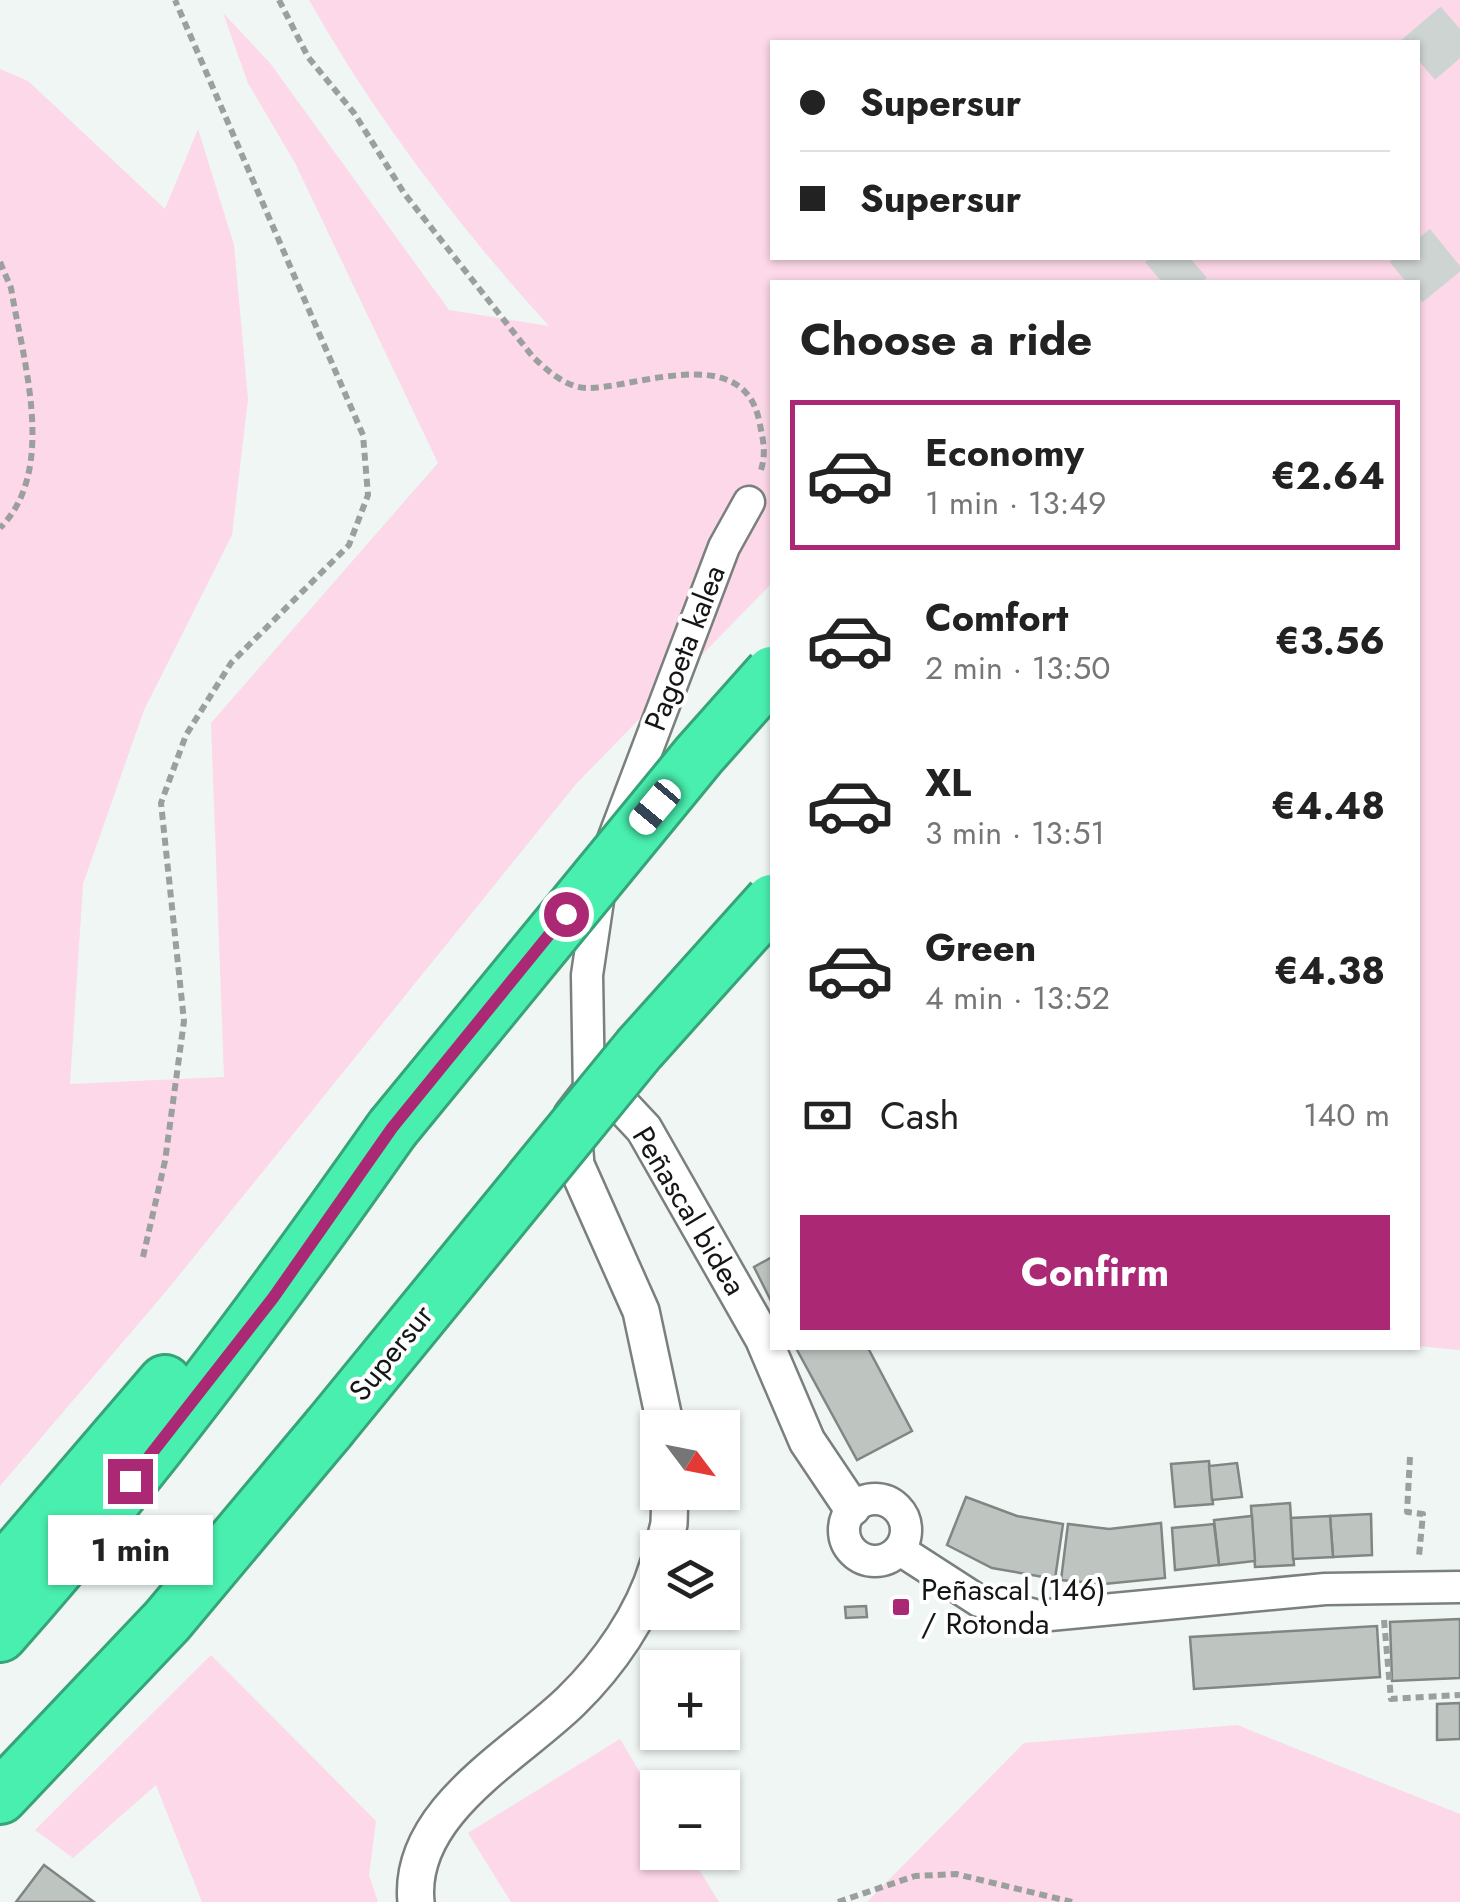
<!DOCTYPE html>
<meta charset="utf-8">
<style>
body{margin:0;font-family:Jost,sans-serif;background:#f2f2f2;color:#222;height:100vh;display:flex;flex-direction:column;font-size:38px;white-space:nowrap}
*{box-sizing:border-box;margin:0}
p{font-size:32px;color:#767676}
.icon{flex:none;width:55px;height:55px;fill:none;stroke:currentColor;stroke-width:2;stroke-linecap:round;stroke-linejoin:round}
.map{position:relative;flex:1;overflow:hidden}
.details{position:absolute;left:770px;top:280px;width:650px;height:1070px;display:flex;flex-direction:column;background:#fff;border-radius:0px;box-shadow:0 2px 8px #0004}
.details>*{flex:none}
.hud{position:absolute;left:770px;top:40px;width:650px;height:220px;border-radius:0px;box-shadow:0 2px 8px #0004;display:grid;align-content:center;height:220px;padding:0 30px;background:#fff}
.needle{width:65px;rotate:122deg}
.controls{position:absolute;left:640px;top:1410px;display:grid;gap:20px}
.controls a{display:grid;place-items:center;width:100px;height:100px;border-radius:0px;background:#fff;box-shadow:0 2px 8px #0004;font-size:50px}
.end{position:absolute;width:45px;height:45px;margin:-22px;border:12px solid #aa2874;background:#fff;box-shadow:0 0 0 5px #fff}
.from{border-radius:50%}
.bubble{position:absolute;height:70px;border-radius:0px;background:#fff;box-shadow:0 2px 8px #0004;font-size:32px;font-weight:700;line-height:70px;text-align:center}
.car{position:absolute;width:30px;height:60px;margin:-30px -15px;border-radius:12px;box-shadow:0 0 8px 2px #0007;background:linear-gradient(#fff 24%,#345 0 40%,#fff 0 76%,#345 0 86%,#fff 0)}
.hud b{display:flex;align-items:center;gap:35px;height:95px;font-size:38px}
.hud b+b{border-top:2px solid #e0e0e0}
.hud i{width:25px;height:25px;background:#222}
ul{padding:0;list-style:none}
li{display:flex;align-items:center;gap:30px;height:150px;margin:0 20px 15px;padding:0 10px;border:5px solid transparent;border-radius:0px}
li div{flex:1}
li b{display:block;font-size:38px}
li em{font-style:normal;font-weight:700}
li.active{border-color:#aa2874}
li>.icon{width:90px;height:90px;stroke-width:1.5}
h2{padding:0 30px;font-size:45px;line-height:120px}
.pay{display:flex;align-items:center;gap:25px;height:110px;padding:0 30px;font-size:38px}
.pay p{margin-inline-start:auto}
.primary-button{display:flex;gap:20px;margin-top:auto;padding:20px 30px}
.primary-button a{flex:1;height:115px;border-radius:0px;background:#aa2874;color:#fff;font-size:40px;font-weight:700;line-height:115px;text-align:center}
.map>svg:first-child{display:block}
.green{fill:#fdd8e8;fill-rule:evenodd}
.building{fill:#bec5c1;stroke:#808683;stroke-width:2.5}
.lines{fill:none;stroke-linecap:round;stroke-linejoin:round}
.motorway-tunnel{stroke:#ced4d2;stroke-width:52;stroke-dasharray:52 26;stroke-linecap:butt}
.minor-casing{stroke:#7a807d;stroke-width:35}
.tertiary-casing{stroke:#7a807d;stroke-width:40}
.motorway-casing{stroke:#36a379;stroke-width:58}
.path{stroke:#9ba09e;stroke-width:6;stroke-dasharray:8 5;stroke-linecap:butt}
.minor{stroke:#fff;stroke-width:30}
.tertiary{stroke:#fff;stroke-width:35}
.motorway{stroke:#49efaf;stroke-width:52}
.motorway-bridge-casing{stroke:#36a379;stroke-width:58;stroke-linecap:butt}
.motorway-bridge{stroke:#49efaf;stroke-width:52}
.route{stroke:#aa2874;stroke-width:12}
.poi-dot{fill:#aa2874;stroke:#fff;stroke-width:4}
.labels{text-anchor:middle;stroke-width:8;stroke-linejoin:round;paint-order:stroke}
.street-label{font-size:30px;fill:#141615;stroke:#fff}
.poi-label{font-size:30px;fill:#141615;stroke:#fff;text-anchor:start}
</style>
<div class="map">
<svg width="1460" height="1902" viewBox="0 0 1460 1902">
<rect width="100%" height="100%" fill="#eff6f3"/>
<g class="green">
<path d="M309 0H1460V1350L1418 1346V282H772V583L576 784 168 1289 0 1486V69L28 81 165 209 198 129 234 245 248 399 232 535 144 710 83 884 70 1084 224 1077 211 723 438 463 295 163 248 83 223 13 270 63 449 310 549 326C458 226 376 118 309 0ZM772 42H1418V258H772Z"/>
<path d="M211 1655 376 1821 369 1875 378 1902H202L156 1785 73 1858 35 1830Z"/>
<path d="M1237 1725 1460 1814V1902H867L1024 1743Z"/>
<path d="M620 1739 657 1801 658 1852 689 1853 719 1902H511L468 1833Z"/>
</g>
<g class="building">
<path d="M772 1257V1303L754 1267Z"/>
<path d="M796 1348H868L912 1431 857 1460Z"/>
<path d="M1209 1461 1213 1504 1175 1507 1171 1464Z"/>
<path d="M1237 1463 1242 1497 1212 1500 1209 1466Z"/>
<path d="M966 1497 1017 1516 1063 1524 1055 1579 992 1568 947 1545Z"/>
<path d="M1290 1503 1294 1565 1255 1567 1251 1506Z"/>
<path d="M1371 1514 1372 1555 1333 1557 1330 1516Z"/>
<path d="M1252 1516 1255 1561 1219 1565 1214 1520Z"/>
<path d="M1330 1516 1333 1557 1293 1559 1291 1518Z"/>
<path d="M1161 1523 1165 1578 1104 1584 1061 1580 1068 1524 1109 1529Z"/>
<path d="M1214 1524 1219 1565 1175 1570 1172 1528Z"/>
<path d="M866 1606 867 1617 846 1618 845 1607Z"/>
<path d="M1460 1619V1678L1392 1681 1390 1622Z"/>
<path d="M1377 1626 1380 1677 1194 1689 1190 1637Z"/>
<path d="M1460 1703V1739L1437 1740V1704Z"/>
<path d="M44 1865 94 1902H16Z"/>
</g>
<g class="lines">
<g class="motorway-tunnel">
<path d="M1418 60 1460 24"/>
<path d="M1162 282 1190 258"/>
<path d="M1406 282 1460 238"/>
</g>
<g class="minor-casing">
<g id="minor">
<path d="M612 842 724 547 749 502"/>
<path d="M589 1093 587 975 600 887"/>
<circle cx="875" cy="1530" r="31"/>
<path d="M900 1550 979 1601 1039 1616 1325 1589 1460 1587"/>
</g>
</g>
<g class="tertiary-casing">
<g id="tertiary">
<path d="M666 1428 641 1311 576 1165 572 1115 589 1093 613 1096 644 1129 763 1338 807 1441 852 1508"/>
<path d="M663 1548 669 1524 670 1492"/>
<path d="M416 1902C407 1812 516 1755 571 1701 609 1664 643 1615 658 1565"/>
</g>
</g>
<g class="motorway-casing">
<g id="motorway">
<path d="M0 1574 165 1382"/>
<path d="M0 1635C142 1475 269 1304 392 1129"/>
<path d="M0 1797 167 1621 329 1428"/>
</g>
</g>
<g class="path">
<path d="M279 0 308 57 354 113 404 193 533 357C547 370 565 387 586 388 634 389 742 341 759 420 763 440 767 453 760 473"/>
<path d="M0 262 11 288C23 361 58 470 0 528"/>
<path d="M143 1257 165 1161 184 1021 161 803 186 735 231 663 349 545 368 495 363 435 175 0"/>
<path d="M1410 1457 1407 1512 1423 1514 1419 1556"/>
<path d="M1384 1620 1391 1699 1460 1695"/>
<path d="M838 1902 915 1876 956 1874 1072 1902"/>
</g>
<use href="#minor" class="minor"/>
<use href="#tertiary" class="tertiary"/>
<use href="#motorway" class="motorway"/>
<g class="motorway-bridge-casing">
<g id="motorway-bridge">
<path d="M392 1129 699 755 772 673"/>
<path d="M329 1428 639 1049 772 901"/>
</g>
</g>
<use href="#motorway-bridge" class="motorway-bridge"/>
</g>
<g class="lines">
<path class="route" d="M130 1481 273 1298 392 1128 566 914"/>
</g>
<rect class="poi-dot" x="891" y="1597" width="20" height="20" rx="5"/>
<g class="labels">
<g class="street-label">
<text transform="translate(685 648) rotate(-69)" y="10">Pagoeta kalea</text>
<text transform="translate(689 1211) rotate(59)" y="10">Peñascal bidea</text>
<text transform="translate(391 1353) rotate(-51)" y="10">Supersur</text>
</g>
<g class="poi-label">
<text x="921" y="1600">Peñascal (146)<tspan x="921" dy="34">/ Rotonda</tspan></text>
</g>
</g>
</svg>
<div class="controls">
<a><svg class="needle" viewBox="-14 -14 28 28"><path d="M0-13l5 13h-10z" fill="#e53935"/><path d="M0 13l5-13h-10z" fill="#767676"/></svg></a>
<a><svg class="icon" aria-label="layers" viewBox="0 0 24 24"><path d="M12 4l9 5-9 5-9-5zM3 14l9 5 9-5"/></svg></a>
<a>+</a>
<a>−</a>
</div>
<i class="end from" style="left:566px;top:914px"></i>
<i class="end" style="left:130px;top:1481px"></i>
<div class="bubble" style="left:48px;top:1515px;width:165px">1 min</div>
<i class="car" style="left:655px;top:807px;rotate:220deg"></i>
<div class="hud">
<b><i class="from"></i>Supersur</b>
<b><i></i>Supersur</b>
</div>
<section class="details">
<h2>Choose a ride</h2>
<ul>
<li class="active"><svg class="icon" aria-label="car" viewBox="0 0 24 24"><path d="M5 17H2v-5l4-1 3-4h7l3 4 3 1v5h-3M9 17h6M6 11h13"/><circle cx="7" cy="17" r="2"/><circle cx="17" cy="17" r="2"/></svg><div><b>Economy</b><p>1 min · 13:49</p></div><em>€2.64</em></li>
<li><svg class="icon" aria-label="car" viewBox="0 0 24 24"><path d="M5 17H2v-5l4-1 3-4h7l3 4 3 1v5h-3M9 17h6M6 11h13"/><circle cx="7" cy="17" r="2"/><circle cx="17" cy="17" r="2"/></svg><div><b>Comfort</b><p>2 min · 13:50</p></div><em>€3.56</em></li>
<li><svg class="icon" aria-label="car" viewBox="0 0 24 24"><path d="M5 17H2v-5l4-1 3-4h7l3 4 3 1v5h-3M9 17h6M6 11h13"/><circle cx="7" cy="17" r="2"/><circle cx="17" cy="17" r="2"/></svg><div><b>XL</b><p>3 min · 13:51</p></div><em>€4.48</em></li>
<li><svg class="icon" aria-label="car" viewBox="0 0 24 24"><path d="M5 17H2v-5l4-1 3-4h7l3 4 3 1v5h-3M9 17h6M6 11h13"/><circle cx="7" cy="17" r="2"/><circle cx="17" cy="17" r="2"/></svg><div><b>Green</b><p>4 min · 13:52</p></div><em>€4.38</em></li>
</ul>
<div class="pay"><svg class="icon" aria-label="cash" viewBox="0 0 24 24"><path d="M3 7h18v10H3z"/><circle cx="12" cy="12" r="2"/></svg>Cash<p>140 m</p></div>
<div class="primary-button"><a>Confirm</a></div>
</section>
</div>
